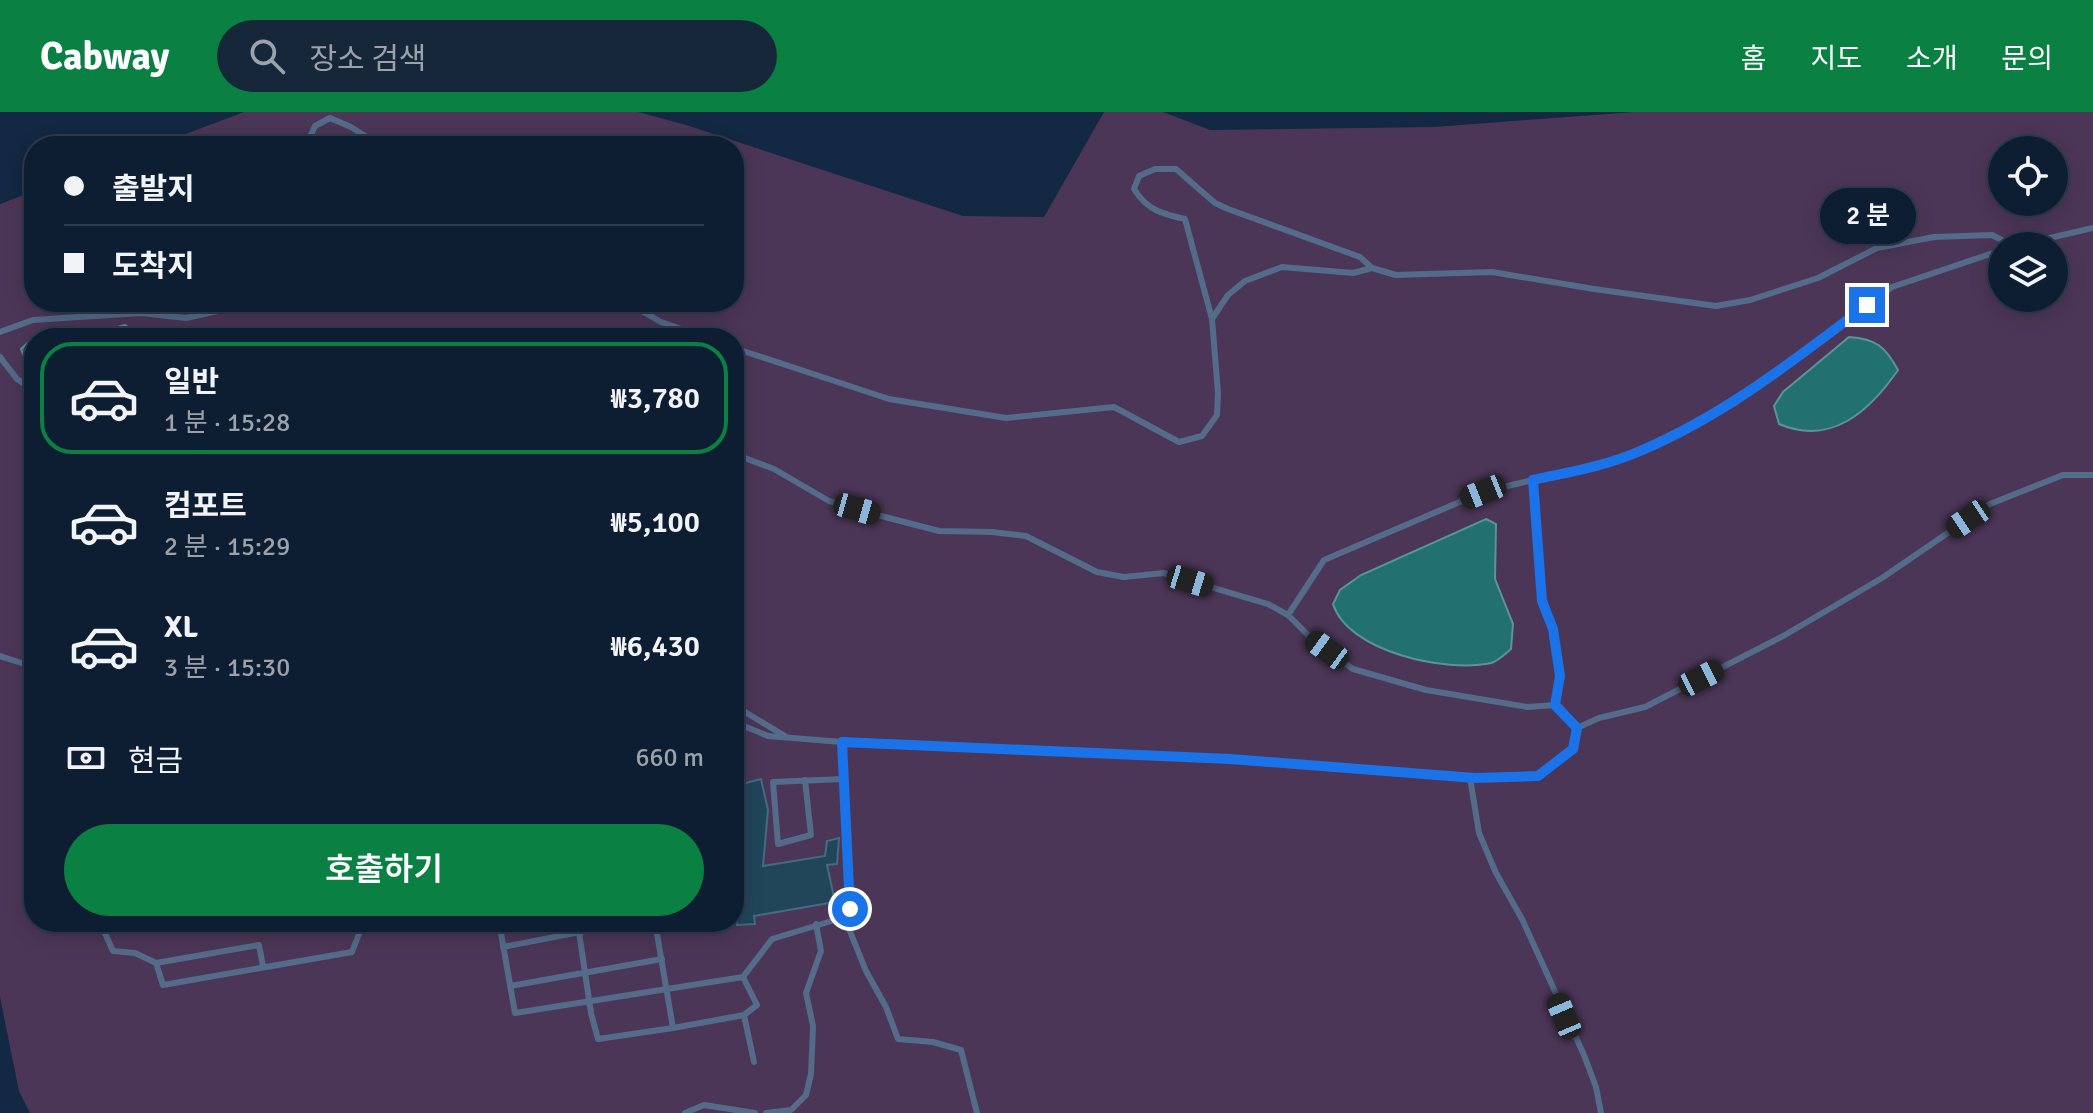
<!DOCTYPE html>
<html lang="ko">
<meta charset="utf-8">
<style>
body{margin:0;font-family:Signika,"Noto Sans KR",sans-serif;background:#17273a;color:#f1f3f6;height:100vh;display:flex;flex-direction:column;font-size:30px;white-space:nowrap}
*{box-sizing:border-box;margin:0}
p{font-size:26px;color:#9ba2ac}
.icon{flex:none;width:44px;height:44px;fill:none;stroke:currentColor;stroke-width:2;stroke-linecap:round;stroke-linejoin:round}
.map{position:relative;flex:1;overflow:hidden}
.side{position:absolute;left:24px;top:216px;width:720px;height:604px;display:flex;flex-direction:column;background:#0e1e32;border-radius:32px;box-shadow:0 4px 20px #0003,0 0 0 2px #2e3c4d}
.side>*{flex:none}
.hud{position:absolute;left:24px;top:24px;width:720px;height:176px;border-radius:32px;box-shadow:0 4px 20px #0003,0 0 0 2px #2e3c4d;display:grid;align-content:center;height:176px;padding:0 40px;background:#0e1e32}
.controls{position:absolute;left:1988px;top:24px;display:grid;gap:16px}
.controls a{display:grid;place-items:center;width:80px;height:80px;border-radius:50%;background:#0e1e32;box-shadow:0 4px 20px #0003,0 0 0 2px #2e3c4d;font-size:40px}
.end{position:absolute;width:36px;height:36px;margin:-18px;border:10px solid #1a73e8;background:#fff;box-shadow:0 0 0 4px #fff}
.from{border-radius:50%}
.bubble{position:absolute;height:56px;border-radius:28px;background:#0e1e32;box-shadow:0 4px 20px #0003,0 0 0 2px #2e3c4d;font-size:26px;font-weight:600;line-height:56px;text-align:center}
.car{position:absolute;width:24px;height:48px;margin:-24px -12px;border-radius:10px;box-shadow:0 0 6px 2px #0007;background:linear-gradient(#222 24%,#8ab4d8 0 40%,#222 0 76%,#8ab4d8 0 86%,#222 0)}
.hud b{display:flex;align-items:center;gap:28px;height:76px;font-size:30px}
.hud b+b{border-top:2px solid #2e3c4d}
.hud i{width:20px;height:20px;background:#f1f3f6}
ul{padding:14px 0 0;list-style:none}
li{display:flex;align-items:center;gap:24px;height:112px;margin:0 16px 12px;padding:0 24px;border:4px solid transparent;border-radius:32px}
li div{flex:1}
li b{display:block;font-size:30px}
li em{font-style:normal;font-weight:600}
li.current{border-color:#0b8043}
li>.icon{width:72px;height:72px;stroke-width:1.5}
.pay{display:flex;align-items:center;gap:20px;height:88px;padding:0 40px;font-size:30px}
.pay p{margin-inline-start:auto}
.action{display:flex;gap:16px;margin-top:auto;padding:16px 40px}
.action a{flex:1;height:92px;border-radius:48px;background:#0b8043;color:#fff;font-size:32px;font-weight:600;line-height:92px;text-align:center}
header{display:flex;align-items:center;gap:48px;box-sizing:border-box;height:112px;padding:0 40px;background:#0b8043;color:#fff}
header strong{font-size:38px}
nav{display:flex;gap:44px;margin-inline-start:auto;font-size:28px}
.search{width:560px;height:72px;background:#17273a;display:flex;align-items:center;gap:20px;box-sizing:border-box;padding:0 28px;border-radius:44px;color:#9ba2ac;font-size:30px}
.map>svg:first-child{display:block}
.green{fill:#4c3657;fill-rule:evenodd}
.water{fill:#237070;stroke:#5a9499;stroke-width:2}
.building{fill:#21465a;stroke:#456b80;stroke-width:2}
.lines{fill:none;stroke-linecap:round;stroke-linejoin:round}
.service{stroke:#546b89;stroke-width:6}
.route{stroke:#1a73e8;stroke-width:10}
</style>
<header>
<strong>Cabway</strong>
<div class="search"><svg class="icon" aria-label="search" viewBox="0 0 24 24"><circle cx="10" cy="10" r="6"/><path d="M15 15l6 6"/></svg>장소 검색</div>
<nav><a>홈</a><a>지도</a><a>소개</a><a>문의</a></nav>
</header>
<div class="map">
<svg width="2093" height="1001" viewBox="0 0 2093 1001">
<rect width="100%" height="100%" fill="#132842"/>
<path class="green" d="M244 0H638L686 13 963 104 1044 105 1104 0H1163L1210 18 1434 15 1634 0H2093V1001H30L19 979 0 885V92L34 79V190H734V34H154ZM2002 38H2054V90H2002ZM2002 134H2054V186H2002ZM34 226H734V810H34Z"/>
<g class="water">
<path d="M125 213 143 226H34V257L27 252 21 237 36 223 74 216 101 219Z"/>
<path d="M1849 225C1876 227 1885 234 1898 258 1869 300 1831 334 1779 312L1774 294 1783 280Z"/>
<path d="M1486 407 1496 412 1495 467 1513 512 1511 537C1505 542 1498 549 1491 551 1447 561 1348 540 1333 492L1340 478 1361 463Z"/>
</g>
<path class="building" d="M761 667 768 698 763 754 825 744 827 729 839 726 837 752 827 753 835 790 754 804 755 812 737 813 734 783V674Z"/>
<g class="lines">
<g class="service">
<path d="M315 34 309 27 315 14 330 6 351 15 381 34"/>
<path d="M2015 134 2093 116"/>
<path d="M1372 156 1396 163 1492 160 1594 177 1716 194 1750 188 1818 166 1877 136 1934 125 1992 123 2014 134"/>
<path d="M626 190 661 210 707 226"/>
<path d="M0 220 33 208 141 201 186 206 259 190"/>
<path d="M734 236 889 287 1006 306 1114 295 1179 330 1202 324 1217 303 1218 281 1212 207 1185 107C1162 102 1147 98 1134 77L1139 64 1155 57H1176L1215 91 1228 97 1360 145 1372 156 1353 161 1282 155 1245 169 1228 183 1212 207"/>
<path d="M0 245 17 267 34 279"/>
<path d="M734 342 774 357 829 389 885 405 939 419 992 420 1026 424 1097 460 1124 465 1164 461 1268 492 1288 503 1313 528 1353 557 1426 578 1527 595 1555 593 1577 616 1573 637 1538 664 1475 666 1230 647 842 630 768 624 734 610"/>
<path d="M1533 368 1582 358 1639 340 1733 292 1892 175 2002 138"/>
<path d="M1288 503 1324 448 1483 380 1533 368 1542 489 1553 517 1560 564 1555 593"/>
<path d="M0 544 34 555"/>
<path d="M734 588 745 600 785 624"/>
<path d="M1577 616 1599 606 1645 595 1785 523 1882 466 1990 392 2063 363H2093"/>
<path d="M1470 666 1479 721 1496 761 1522 807 1584 943 1596 975 1601 1001"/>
<path d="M805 668 811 723 778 732 773 670 843 667"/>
<path d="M843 802 866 859 886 895 898 927 933 930 961 938 977 1001"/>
<path d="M100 810 113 839 135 841 156 851"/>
<path d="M162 810 170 814 197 810"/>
<path d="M330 810 345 816 392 810"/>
<path d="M499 810 515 901 743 865 772 827 835 808 850 797 842 630"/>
<path d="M579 820 591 901 598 927 673 916 655 810"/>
<path d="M503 835 632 810"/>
<path d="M263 854 259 833 156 851 163 873 352 840 362 814"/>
<path d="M743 865 757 893 744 903"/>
<path d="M510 874 662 847"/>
<path d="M673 916 744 903 754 950"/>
<path d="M685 1001 704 993 755 1001"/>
<path d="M766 1001 791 998 806 983 811 962 813 914 806 881 821 839 816 812"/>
</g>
</g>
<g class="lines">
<path class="route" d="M850 797 842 630 1230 647 1475 666 1538 664 1573 637 1577 616 1555 593 1560 564 1553 517 1542 489 1533 368C1569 360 1606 354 1640 339 1725 303 1794 248 1867 193"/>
</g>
</svg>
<div class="controls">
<a><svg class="icon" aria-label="locate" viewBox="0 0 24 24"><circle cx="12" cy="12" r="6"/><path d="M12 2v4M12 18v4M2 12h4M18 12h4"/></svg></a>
<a><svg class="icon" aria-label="layers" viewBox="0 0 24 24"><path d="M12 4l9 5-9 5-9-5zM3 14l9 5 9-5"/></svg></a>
</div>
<i class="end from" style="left:850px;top:797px"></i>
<i class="end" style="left:1867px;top:193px"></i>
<div class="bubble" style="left:1820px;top:76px;width:96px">2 분</div>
<i class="car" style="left:1483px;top:380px;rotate:248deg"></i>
<i class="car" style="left:857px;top:397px;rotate:106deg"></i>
<i class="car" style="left:1968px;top:407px;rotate:236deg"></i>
<i class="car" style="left:1190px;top:469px;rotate:107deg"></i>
<i class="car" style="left:1327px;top:538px;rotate:306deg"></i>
<i class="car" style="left:1701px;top:566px;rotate:63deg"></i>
<i class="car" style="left:1564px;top:904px;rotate:337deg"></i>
<div class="hud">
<b><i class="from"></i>출발지</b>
<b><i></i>도착지</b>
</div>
<section class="side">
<ul>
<li class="current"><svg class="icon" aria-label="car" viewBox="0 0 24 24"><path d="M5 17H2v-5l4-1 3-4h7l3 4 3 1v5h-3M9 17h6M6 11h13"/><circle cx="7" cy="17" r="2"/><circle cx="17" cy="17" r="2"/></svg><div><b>일반</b><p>1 분 · 15:28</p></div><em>₩3,780</em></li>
<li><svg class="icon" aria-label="car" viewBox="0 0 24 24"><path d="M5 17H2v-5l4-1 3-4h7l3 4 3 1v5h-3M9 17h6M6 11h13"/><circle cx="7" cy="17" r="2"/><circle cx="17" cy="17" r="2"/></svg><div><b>컴포트</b><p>2 분 · 15:29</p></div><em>₩5,100</em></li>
<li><svg class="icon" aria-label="car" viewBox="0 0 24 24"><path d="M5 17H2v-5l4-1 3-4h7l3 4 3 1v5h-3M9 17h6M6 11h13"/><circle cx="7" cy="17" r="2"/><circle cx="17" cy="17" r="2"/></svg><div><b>XL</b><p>3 분 · 15:30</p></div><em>₩6,430</em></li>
</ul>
<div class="pay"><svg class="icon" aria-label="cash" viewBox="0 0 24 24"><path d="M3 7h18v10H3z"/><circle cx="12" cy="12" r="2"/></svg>현금<p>660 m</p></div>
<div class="action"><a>호출하기</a></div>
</section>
</div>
